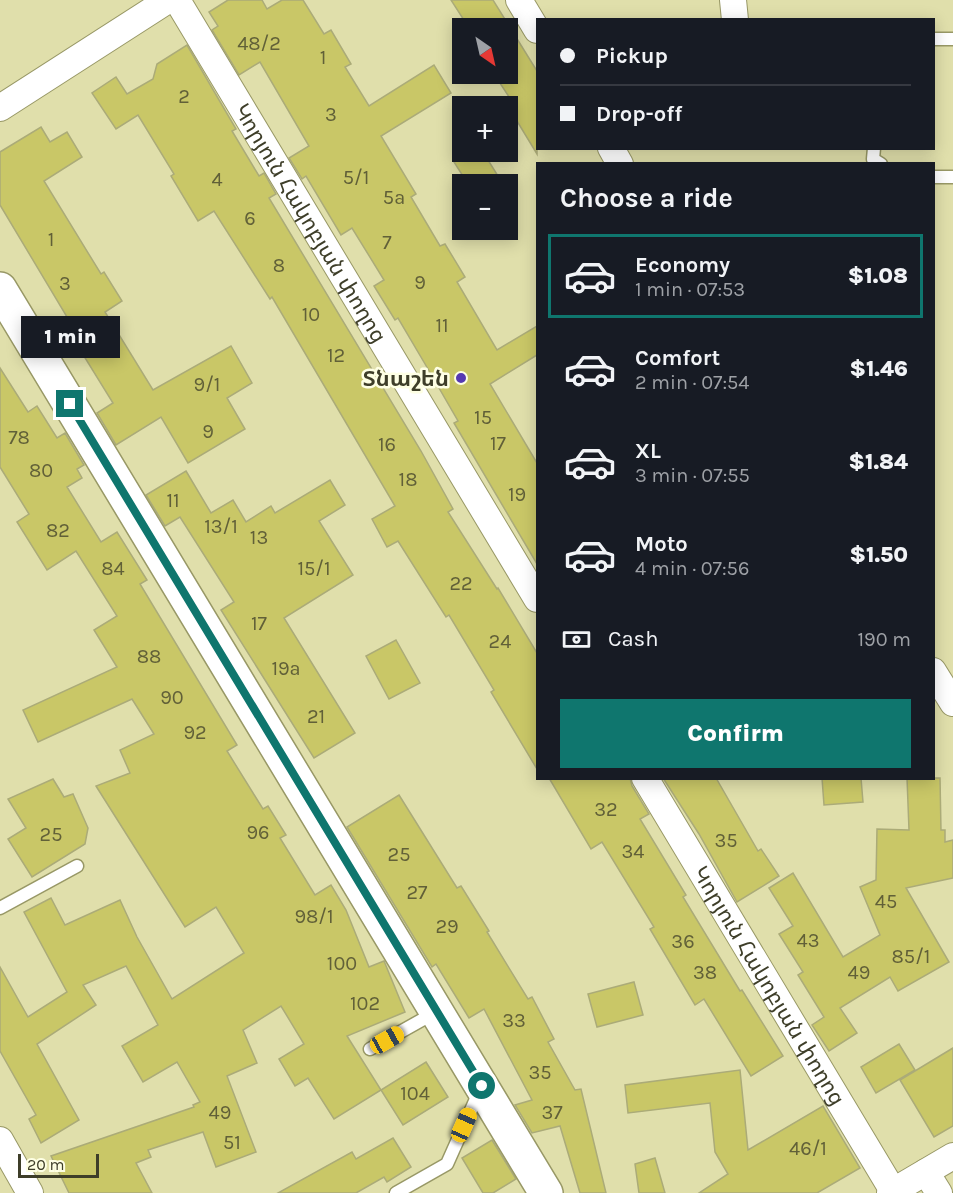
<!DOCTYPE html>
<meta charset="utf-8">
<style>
body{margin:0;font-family:Karla,"Noto Sans Armenian",sans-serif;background:#20242c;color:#f1f3f6;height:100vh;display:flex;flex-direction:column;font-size:22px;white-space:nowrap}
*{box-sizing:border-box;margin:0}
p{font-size:20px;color:#9ea1a6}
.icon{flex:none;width:33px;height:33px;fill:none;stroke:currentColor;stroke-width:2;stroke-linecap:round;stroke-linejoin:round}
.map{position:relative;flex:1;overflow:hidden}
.drawer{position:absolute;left:536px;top:162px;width:399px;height:618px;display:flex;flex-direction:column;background:#171b24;border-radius:0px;box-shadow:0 3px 15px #0003}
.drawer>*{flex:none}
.guide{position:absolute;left:536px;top:18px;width:399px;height:132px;border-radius:0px;box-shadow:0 3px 15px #0003;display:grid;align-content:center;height:132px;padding:0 24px;background:#171b24}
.needle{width:39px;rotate:146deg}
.tools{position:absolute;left:452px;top:18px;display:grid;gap:12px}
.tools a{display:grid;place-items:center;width:66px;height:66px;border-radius:0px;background:#171b24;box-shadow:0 3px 15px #0003;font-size:30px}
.scale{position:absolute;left:18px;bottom:15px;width:81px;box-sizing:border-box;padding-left:6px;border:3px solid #3e3e29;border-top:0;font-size:16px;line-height:21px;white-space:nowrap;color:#3e3e29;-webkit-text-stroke:4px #feffe4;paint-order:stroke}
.end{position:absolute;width:27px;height:27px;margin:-14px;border:8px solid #0f766e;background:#fff;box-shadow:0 0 0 3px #fff}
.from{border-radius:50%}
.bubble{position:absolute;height:42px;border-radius:0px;background:#171b24;box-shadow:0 3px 15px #0003;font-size:20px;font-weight:800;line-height:42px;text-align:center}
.car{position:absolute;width:18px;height:36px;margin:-18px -9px;border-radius:8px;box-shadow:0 0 4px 2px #0007;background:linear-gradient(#f5c518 24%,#345 0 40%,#f5c518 0 76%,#345 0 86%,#f5c518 0)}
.guide b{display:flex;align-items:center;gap:21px;height:57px;font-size:22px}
.guide b+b{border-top:2px solid #363941}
.guide i{width:15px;height:15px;background:#f1f3f6}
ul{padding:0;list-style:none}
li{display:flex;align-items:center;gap:18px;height:84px;margin:0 12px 9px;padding:0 12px;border:3px solid transparent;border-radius:0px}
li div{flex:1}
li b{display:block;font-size:22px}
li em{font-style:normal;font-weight:800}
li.current{border-color:#0f766e}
li>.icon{width:54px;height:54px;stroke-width:1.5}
h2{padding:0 24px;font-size:27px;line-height:72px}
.pay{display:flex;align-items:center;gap:15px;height:66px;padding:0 24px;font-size:22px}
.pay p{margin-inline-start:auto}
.primary-button{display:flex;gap:12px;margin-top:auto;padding:12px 24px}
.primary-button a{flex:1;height:69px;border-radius:0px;background:#0f766e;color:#fff;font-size:24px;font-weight:800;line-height:69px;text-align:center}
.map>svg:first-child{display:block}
.building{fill:#c9c767;stroke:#abab78;stroke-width:1.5}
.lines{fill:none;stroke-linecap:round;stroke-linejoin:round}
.lane-casing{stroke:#989866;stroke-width:15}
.street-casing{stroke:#989866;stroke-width:28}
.secondary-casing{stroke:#989866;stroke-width:36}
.lane{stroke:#fff;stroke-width:12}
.street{stroke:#fff;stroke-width:26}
.secondary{stroke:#fff;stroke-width:33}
.route{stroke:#0f766e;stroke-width:8}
.poi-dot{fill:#563ab2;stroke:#feffe4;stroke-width:2}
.labels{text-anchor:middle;stroke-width:5;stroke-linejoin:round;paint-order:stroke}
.number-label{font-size:20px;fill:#616038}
.street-label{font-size:22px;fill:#3e3e29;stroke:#feffe4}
.poi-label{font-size:22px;font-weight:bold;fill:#3e3e29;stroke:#feffe4;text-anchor:end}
</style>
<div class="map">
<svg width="953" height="1193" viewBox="0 0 953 1193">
<rect width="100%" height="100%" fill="#e0dfab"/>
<g class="building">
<path d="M228 0H262L267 9 282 0H303L324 34 331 30 351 64 345 67 369 106 434 65 451 93 381 136 416 194 411 197 440 246 445 244 465 277 457 282 497 350 537 326V355L490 384 537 463V564L454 423 458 421 428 369 398 318 395 320 374 286 384 280 352 228 341 235 306 176 302 179 289 158 309 146 260 62 239 75 212 30 218 26 209 12Z"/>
<path d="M451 0H493L537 71V154L506 103 511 100 494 74H507V28H469Z"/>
<path d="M187 45 236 129 232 131 259 176 264 173 276 194 269 198 421 451 453 509 448 512 497 589 498 588 537 653V769L491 692 494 690 449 615 446 617 398 541 387 547 372 519 395 506 272 297 270 299 214 211 198 221 171 176 174 174 138 115 116 129 92 93 116 77 127 94 153 79 157 64Z"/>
<path d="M41 127 50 142 67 132 82 157 44 181 101 274 104 272 122 301 105 312 153 390 231 346 252 383 227 398 245 429 188 463 161 417 116 445 97 413 113 403 74 340 79 337 0 205V152Z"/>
<path d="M472 152H483L503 184H468L454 162Z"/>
<path d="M0 368 28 412 37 406 57 438 65 433 84 465 77 469 82 478 67 487 101 542 117 532 147 580 140 584 237 745 227 751 263 809 268 806 286 835 280 838 315 895 331 885 346 910 369 967 384 961 405 1012 347 1036 381 1090 334 1119 308 1078 295 1086 279 1059 304 1044 281 1006 243 1030 257 1063 227 1076 256 1152 216 1167 203 1132 148 1150 151 1157 136 1163 152 1193H69L51 1156 194 1107 193 1105 200 1102 177 1062 143 1082 122 1046 158 1025 126 966 83 985 96 1005 37 1044 79 1120 41 1143 29 1119 36 1115 0 1051V967L28 1017 67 992 24 912 51 898 65 925 120 900 137 937 172 999 244 953 216 907 185 927 96 786 130 773 120 750 154 734 132 699 38 742 23 710 117 667 94 630 117 616 76 551 47 570 17 522 29 514 0 467Z"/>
<path d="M186 471 211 513 233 500 246 522 271 506 275 513 330 480 345 505 319 521 353 575 284 618 355 733 314 758 221 610 234 602 180 517 165 526 146 495Z"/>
<path d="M396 640 420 683 389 699 366 656Z"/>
<path d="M549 778H630L632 786 649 814 640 819 686 895 683 897 740 991 742 990 783 1056 751 1076 704 999 695 1005 650 929 654 927 602 842 591 849Z"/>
<path d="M663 778H716L758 851 761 849 779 876 737 902 699 834Z"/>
<path d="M822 778H861L863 802 824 805Z"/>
<path d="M907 778H940L941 830H945V842L953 840V878L906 888 949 962 898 991 890 977 840 1008 857 1033 829 1051 812 1025 824 1017 798 975 803 972 779 934 793 926 769 888 793 873 843 957 880 935 860 887 876 880 877 829 909 830Z"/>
<path d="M53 779 64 797 73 794 88 828 85 844 32 877 8 839 26 828 8 799Z"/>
<path d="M399 795 457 888 461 886 489 931 487 932 528 999 532 997 554 1039 548 1042 575 1090 581 1089 606 1193H580L560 1126 532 1133 515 1105 532 1100 484 1009 469 1018 436 964 432 967 347 827Z"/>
<path d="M634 982 643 1015 597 1027 588 994Z"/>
<path d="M899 1044 915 1070 876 1093 861 1067Z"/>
<path d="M953 1048V1126L934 1137 900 1080Z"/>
<path d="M426 1062 448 1097 403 1125 381 1090Z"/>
<path d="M740 1070 748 1150 823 1106 860 1168 817 1193H699L728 1174 715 1152 710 1103 628 1113 625 1085Z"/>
<path d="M393 1138 411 1167 387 1182 384 1177 356 1193H278L352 1152 356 1159Z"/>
<path d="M492 1140 516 1179 493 1193H483L462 1158Z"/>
<path d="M655 1158 665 1193H639L635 1164Z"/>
</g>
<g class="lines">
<g class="lane-casing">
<g id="lane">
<path d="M933 39H953"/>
<path d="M874 148 873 159 881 164"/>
<path d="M933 177H953"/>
<path d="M0 908 77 866"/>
<path d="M370 1049 436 1012"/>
<path d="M396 1193 447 1164 480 1090"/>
</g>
</g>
<g class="street-casing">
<g id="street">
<path id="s1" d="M177 0 537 599"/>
<path d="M519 0 537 30"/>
<path d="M733 0 735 20"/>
<path d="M0 108 168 0"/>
<path d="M611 148 620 164"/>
<path d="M933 671 953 703"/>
<path id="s2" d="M645 778 893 1191"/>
<path d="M0 1140 30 1193"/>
<path d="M926 1172 939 1193"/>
<path d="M890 1193 953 1156"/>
</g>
</g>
<g class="secondary-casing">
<path id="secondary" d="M0 289 546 1193"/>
</g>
<use href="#lane" class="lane"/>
<use href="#street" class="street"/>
<use href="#secondary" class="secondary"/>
</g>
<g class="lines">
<path class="route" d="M70 404 482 1086"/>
</g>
<circle class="poi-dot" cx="461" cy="378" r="6"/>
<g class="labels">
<g class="number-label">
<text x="259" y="50">48/2</text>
<text x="323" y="64">1</text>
<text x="184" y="103">2</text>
<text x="331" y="121">3</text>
<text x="356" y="184">5/1</text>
<text x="217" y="186">4</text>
<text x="394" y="204">5a</text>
<text x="250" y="225">6</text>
<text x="51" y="246">1</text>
<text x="387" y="249">7</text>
<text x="279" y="272">8</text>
<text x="420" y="289">9</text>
<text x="65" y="290">3</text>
<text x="311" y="321">10</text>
<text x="442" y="332">11</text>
<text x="336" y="362">12</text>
<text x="207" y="391">9/1</text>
<text x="483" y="424">15</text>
<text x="208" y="438">9</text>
<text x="19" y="444">78</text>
<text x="498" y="450">17</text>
<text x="387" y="451">16</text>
<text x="41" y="477">80</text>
<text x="408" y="486">18</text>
<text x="517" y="501">19</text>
<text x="173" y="507">11</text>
<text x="221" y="533">13/1</text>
<text x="58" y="537">82</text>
<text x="259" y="544">13</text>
<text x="113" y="575">84</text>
<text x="314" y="575">15/1</text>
<text x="461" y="590">22</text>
<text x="259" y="630">17</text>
<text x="500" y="648">24</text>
<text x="149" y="663">88</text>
<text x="286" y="675">19a</text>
<text x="172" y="704">90</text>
<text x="316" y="723">21</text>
<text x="195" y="739">92</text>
<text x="606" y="816">32</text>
<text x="258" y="839">96</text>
<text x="51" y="841">25</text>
<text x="726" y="847">35</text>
<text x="633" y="858">34</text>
<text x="399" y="861">25</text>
<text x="417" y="899">27</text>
<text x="886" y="908">45</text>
<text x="314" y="923">98/1</text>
<text x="447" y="933">29</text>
<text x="808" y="947">43</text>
<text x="683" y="948">36</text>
<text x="911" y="963">85/1</text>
<text x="342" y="970">100</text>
<text x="705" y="979">38</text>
<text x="859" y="979">49</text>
<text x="365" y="1010">102</text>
<text x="514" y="1027">33</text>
<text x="540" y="1079">35</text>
<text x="415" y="1100">104</text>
<text x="220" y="1119">49</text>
<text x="552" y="1119">37</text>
<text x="232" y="1149">51</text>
<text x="808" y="1155">46/1</text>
</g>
<g class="street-label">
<text dy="8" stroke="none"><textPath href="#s1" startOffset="260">Կորյուն Հակոբյան փողոց</textPath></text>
<text dy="8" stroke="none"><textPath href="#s2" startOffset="242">Կորյուն Հակոբյան փողոց</textPath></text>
</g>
<g class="poi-label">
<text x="449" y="386">Տնաշեն</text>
</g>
</g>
</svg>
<div class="tools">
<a><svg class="needle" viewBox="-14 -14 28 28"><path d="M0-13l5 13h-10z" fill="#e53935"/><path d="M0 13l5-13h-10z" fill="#9ea1a6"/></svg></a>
<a>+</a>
<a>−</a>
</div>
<div class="scale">20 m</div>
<i class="end from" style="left:482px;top:1086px"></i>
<i class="end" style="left:70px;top:404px"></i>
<div class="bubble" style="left:21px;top:316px;width:99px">1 min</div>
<i class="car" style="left:387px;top:1040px;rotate:61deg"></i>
<i class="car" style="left:464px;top:1125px;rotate:24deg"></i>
<div class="guide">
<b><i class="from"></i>Pickup</b>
<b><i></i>Drop-off</b>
</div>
<section class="drawer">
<h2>Choose a ride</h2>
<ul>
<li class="current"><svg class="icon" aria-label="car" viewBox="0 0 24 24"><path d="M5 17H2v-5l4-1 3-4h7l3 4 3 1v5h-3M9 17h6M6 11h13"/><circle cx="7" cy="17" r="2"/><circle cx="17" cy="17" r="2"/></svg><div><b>Economy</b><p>1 min · 07:53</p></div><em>$1.08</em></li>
<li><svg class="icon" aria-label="car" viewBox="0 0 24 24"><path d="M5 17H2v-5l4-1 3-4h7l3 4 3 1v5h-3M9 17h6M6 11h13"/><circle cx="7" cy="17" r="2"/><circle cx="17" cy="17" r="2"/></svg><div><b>Comfort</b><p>2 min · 07:54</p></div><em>$1.46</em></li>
<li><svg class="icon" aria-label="car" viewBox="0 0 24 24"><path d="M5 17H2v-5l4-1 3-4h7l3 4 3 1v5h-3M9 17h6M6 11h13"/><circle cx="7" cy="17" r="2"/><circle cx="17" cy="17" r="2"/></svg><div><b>XL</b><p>3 min · 07:55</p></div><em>$1.84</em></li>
<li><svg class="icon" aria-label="car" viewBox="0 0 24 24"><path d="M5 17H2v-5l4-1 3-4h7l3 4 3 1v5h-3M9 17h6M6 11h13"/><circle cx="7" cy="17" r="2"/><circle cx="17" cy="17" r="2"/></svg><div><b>Moto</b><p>4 min · 07:56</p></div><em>$1.50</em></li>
</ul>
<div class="pay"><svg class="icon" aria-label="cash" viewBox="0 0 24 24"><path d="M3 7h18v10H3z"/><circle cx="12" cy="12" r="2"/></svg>Cash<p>190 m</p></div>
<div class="primary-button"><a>Confirm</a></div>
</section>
</div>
